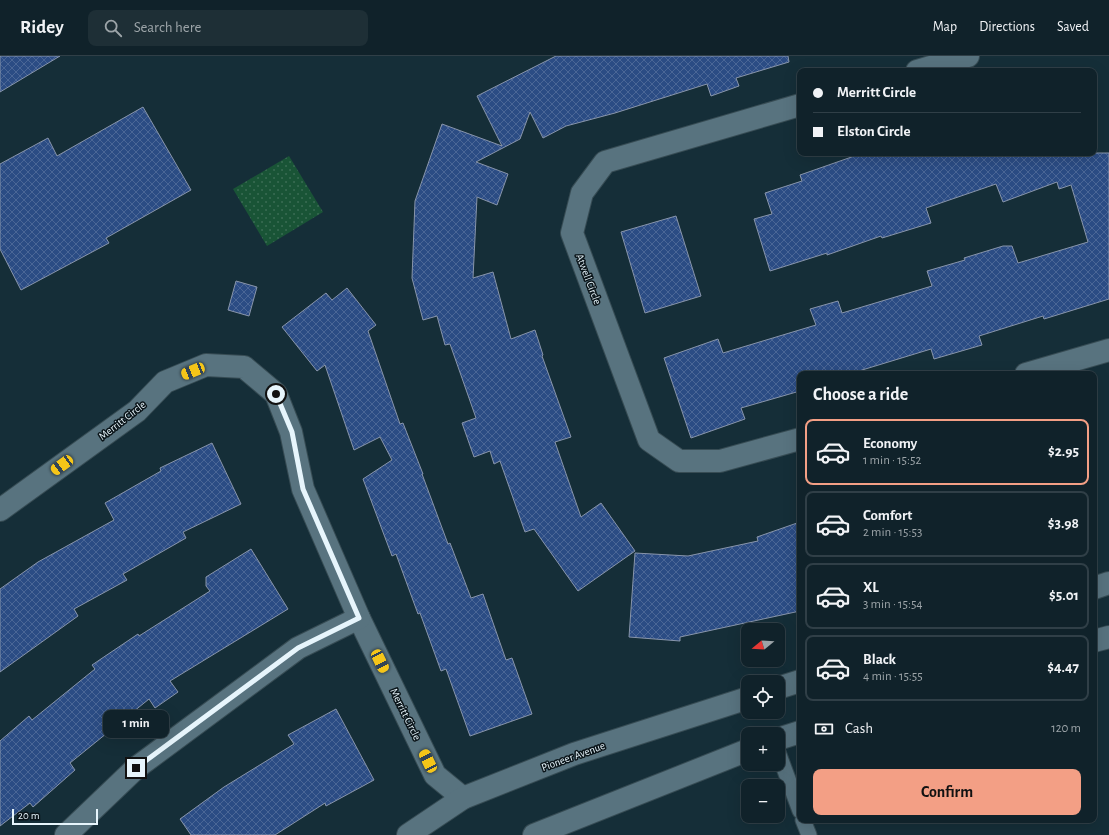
<!DOCTYPE html>
<meta charset="utf-8">
<style>
body{margin:0;font-family:"Alegreya Sans",sans-serif;background:#1e2f36;color:#f1f3f6;height:100vh;display:flex;flex-direction:column;font-size:15px;white-space:nowrap}
*{box-sizing:border-box;margin:0}
p{font-size:13px;color:#9ca4a8}
.icon{flex:none;width:22px;height:22px;fill:none;stroke:currentColor;stroke-width:2;stroke-linecap:round;stroke-linejoin:round}
.map{position:relative;flex:1;overflow:hidden}
.panel{position:absolute;left:797px;top:315px;width:300px;height:452px;display:flex;flex-direction:column;background:#10222a;border-radius:8px;box-shadow:0 4px 16px #0002,0 0 0 1px #303f47}
.panel>*{flex:none}
.hud{position:absolute;left:797px;top:12px;width:300px;height:88px;border-radius:8px;box-shadow:0 4px 16px #0002,0 0 0 1px #303f47;display:grid;align-content:center;height:88px;padding:0 16px;background:#10222a}
.needle{width:26px;rotate:252deg}
.tools{position:absolute;left:741px;top:567px;display:grid;gap:8px}
.tools a{display:grid;place-items:center;width:44px;height:44px;border-radius:8px;background:#10222a;box-shadow:0 4px 16px #0002,0 0 0 1px #303f47;font-size:20px}
.scale{position:absolute;left:12px;bottom:10px;width:86px;box-sizing:border-box;padding-left:4px;border:2px solid #e7f5fc;border-top:0;font-size:11px;line-height:14px;white-space:nowrap;color:#e7f5fc;-webkit-text-stroke:3px #0a1419;paint-order:stroke}
.end{position:absolute;width:18px;height:18px;margin:-9px;border:5px solid #e7f5fc;background:#111;box-shadow:0 0 0 2px #111}
.from{border-radius:50%}
.bubble{position:absolute;height:28px;border-radius:8px;background:#10222a;box-shadow:0 4px 16px #0002,0 0 0 1px #303f47;font-size:13px;font-weight:700;line-height:28px;text-align:center}
.car{position:absolute;width:12px;height:24px;margin:-12px -6px;border-radius:5px;box-shadow:0 0 3px 1px #0007;background:linear-gradient(#f5c518 24%,#345 0 40%,#f5c518 0 76%,#345 0 86%,#f5c518 0)}
.hud b{display:flex;align-items:center;gap:14px;height:38px;font-size:15px}
.hud b+b{border-top:1px solid #303f47}
.hud i{width:10px;height:10px;background:#f1f3f6}
ul{padding:0;list-style:none}
li{display:flex;align-items:center;gap:12px;height:66px;margin:0 8px 6px;padding:0 8px;border:2px solid #303f47;border-radius:8px}
li div{flex:1}
li b{display:block;font-size:15px}
li em{font-style:normal;font-weight:700}
li.on{border-color:#f39f85}
li>.icon{width:36px;height:36px;stroke-width:1.5}
h2{padding:0 16px;font-size:18px;line-height:48px}
.pay{display:flex;align-items:center;gap:10px;height:44px;padding:0 16px;font-size:15px}
.pay p{margin-inline-start:auto}
.primary-button{display:flex;gap:8px;margin-top:auto;padding:8px 16px}
.primary-button a{flex:1;height:46px;border-radius:8px;background:#f39f85;color:#111;font-size:16px;font-weight:700;line-height:46px;text-align:center}
header{display:flex;align-items:center;gap:24px;box-sizing:border-box;height:56px;padding:0 20px;background:#10222a;border-bottom:1px solid #303f47}
header strong{font-size:19px}
nav{display:flex;gap:22px;margin-inline-start:auto;font-size:14px}
.search{width:280px;height:36px;background:#1e2f36;display:flex;align-items:center;gap:10px;box-sizing:border-box;padding:0 14px;border-radius:8px;color:#9ca4a8;font-size:15px}
.map>svg:first-child{display:block}
.park{fill:url(#park-dots)}
.building{fill:url(#building-cross-hatch);stroke:#8895ab}
.lines{fill:none;stroke-linecap:round;stroke-linejoin:round}
.service-casing{stroke:#374c54;stroke-width:17}
.minor-casing{stroke:#374c54;stroke-width:24}
.secondary-casing{stroke:#374c54;stroke-width:24}
.service{stroke:#58737f;stroke-width:15}
.minor{stroke:#58737f;stroke-width:22}
.secondary{stroke:#58737f;stroke-width:22}
.route{stroke:#e7f5fc;stroke-width:5}
.labels{text-anchor:middle;stroke-width:3;stroke-linejoin:round;paint-order:stroke}
.street-label{font-size:11px;fill:#e7f5fc;stroke:#0a1419}
</style>
<header>
<strong>Ridey</strong>
<div class="search"><svg class="icon" aria-label="search" viewBox="0 0 24 24"><circle cx="10" cy="10" r="6"/><path d="M15 15l6 6"/></svg>Search here</div>
<nav><a>Map</a><a>Directions</a><a>Saved</a></nav>
</header>
<div class="map">
<svg width="1109" height="779" viewBox="0 0 1109 779">
<defs>
<pattern id="park-dots" width="8" height="8" patternUnits="userSpaceOnUse"><rect width="8" height="8" fill="#195436"/><path d="M2 2h.1M6 6h.1" fill="none" stroke="#3a6d54" stroke-width="1.8" stroke-linecap="round"/></pattern>
<pattern id="building-cross-hatch" width="8" height="8" patternUnits="userSpaceOnUse"><rect width="8" height="8" fill="#2b4c84"/><path d="M0 0l8 8M0 8l8-8" fill="none" stroke="#4a6696"/></pattern>
</defs>
<rect width="100%" height="100%" fill="#152e38"/>
<path class="park" d="M289 100 323 156 267 190 233 133Z"/>
<g class="building">
<path d="M0 0H60L0 36Z"/>
<path d="M556 0H788L789 6 736 22 739 30 711 40 707 28 615 57 566 70 543 82 530 56 520 83 476 106 508 118 497 149 477 141 473 222 493 216 511 283 535 274 543 299 542 300 571 381 555 386 581 461 601 447 635 495 578 535 534 473 525 476 500 405 494 408 490 395 474 401 462 367 476 362 450 288 445 289 437 260 423 264 412 222 415 145 442 68 502 90 477 40Z"/>
<path d="M143 51 191 134 106 182 109 187 21 234 0 193V108L48 82 57 100Z"/>
<path d="M863 97H1109V243L1044 263 1043 260 979 280 982 289 934 303 931 293 849 318H800V335L741 352 745 363 691 382 664 302 718 283 723 297 816 269 810 253 838 245 842 257 932 230 927 215 965 204 964 202 1003 190H1012L1018 207 1088 186 1071 129 1059 133 1057 126 1003 146 996 128 926 152 931 167 882 182 881 180 827 199V197L770 215 754 163 772 158 765 137 802 125 800 119Z"/>
<path d="M676 160 701 240 645 257 621 176Z"/>
<path d="M236 225 257 231 249 260 228 254Z"/>
<path d="M347 232 376 269 368 275 400 368 403 367 423 418H422L448 488 450 487 471 542 483 538 506 604 512 602 532 658 470 680 446 613 441 615 420 557 418 558 396 498 392 500 363 423 392 404 380 381 354 394 325 309 317 315 282 271 326 237 332 244Z"/>
<path d="M212 387 241 448 183 476 186 482 123 518 127 524 74 553 78 560 0 616V533L38 506 114 464 105 447 161 415 160 412Z"/>
<path d="M800 466V555L680 581V585L629 581 635 497 688 500 758 485 757 481Z"/>
<path d="M251 493 288 553 170 625 178 636 155 652 149 643 70 707 75 714 33 751 30 747 0 770V685L29 660 32 664 95 613 92 609 138 578 139 580 210 535 206 530V521Z"/>
<path d="M336 653 374 724 326 750 325 747 275 779H191L180 763 224 731 294 688 288 679Z"/>
</g>
<g class="lines">
<g class="service-casing">
<g id="service">
<path d="M778 696 800 755"/>
<path d="M803 764 809 779"/>
</g>
</g>
<g class="minor-casing">
<g id="minor">
<path d="M917 15 968 0"/>
<path d="M800 49 605 106 582 137 572 177 649 384 679 405H720L800 383"/>
<path d="M1026 318 1109 294"/>
<path d="M0 454 137 355 165 326 206 309 244 311 276 338 291 376 303 433 359 562 435 719 463 742"/>
<path d="M66 779 136 712 298 592 359 562"/>
</g>
</g>
<g class="secondary-casing">
<g id="secondary">
<path d="M1094 532 1109 527"/>
<path d="M1094 585 1109 581"/>
<path d="M778 632 800 625"/>
<path d="M778 683 800 676"/>
<path d="M408 779 463 742 574 698 748 642"/>
<path d="M534 779 748 694"/>
</g>
</g>
<use href="#service" class="service"/>
<use href="#minor" class="minor"/>
<use href="#secondary" class="secondary"/>
</g>
<g class="lines">
<path class="route" d="M136 712 298 592 359 562 303 433 292 376 276 338"/>
</g>
<g class="labels">
<g class="street-label">
<text transform="translate(589 223) rotate(69)" y="4">Atwell Circle</text>
<text transform="translate(122 364) rotate(-38)" y="4">Merritt Circle</text>
<text transform="translate(406 658) rotate(64)" y="4">Merritt Circle</text>
<text transform="translate(573 700) rotate(-20)" y="4">Pioneer Avenue</text>
</g>
</g>
</svg>
<div class="tools">
<a><svg class="needle" viewBox="-14 -14 28 28"><path d="M0-13l5 13h-10z" fill="#e53935"/><path d="M0 13l5-13h-10z" fill="#9ca4a8"/></svg></a>
<a><svg class="icon" aria-label="locate" viewBox="0 0 24 24"><circle cx="12" cy="12" r="6"/><path d="M12 2v4M12 18v4M2 12h4M18 12h4"/></svg></a>
<a>+</a>
<a>−</a>
</div>
<div class="scale">20 m</div>
<i class="end from" style="left:276px;top:338px"></i>
<i class="end" style="left:136px;top:712px"></i>
<div class="bubble" style="left:103px;top:654px;width:66px">1 min</div>
<i class="car" style="left:193px;top:315px;rotate:248deg"></i>
<i class="car" style="left:62px;top:409px;rotate:234deg"></i>
<i class="car" style="left:380px;top:605px;rotate:154deg"></i>
<i class="car" style="left:428px;top:705px;rotate:334deg"></i>
<div class="hud">
<b><i class="from"></i>Merritt Circle</b>
<b><i></i>Elston Circle</b>
</div>
<section class="panel">
<h2>Choose a ride</h2>
<ul>
<li class="on"><svg class="icon" aria-label="car" viewBox="0 0 24 24"><path d="M5 17H2v-5l4-1 3-4h7l3 4 3 1v5h-3M9 17h6M6 11h13"/><circle cx="7" cy="17" r="2"/><circle cx="17" cy="17" r="2"/></svg><div><b>Economy</b><p>1 min · 15:52</p></div><em>$2.95</em></li>
<li><svg class="icon" aria-label="car" viewBox="0 0 24 24"><path d="M5 17H2v-5l4-1 3-4h7l3 4 3 1v5h-3M9 17h6M6 11h13"/><circle cx="7" cy="17" r="2"/><circle cx="17" cy="17" r="2"/></svg><div><b>Comfort</b><p>2 min · 15:53</p></div><em>$3.98</em></li>
<li><svg class="icon" aria-label="car" viewBox="0 0 24 24"><path d="M5 17H2v-5l4-1 3-4h7l3 4 3 1v5h-3M9 17h6M6 11h13"/><circle cx="7" cy="17" r="2"/><circle cx="17" cy="17" r="2"/></svg><div><b>XL</b><p>3 min · 15:54</p></div><em>$5.01</em></li>
<li><svg class="icon" aria-label="car" viewBox="0 0 24 24"><path d="M5 17H2v-5l4-1 3-4h7l3 4 3 1v5h-3M9 17h6M6 11h13"/><circle cx="7" cy="17" r="2"/><circle cx="17" cy="17" r="2"/></svg><div><b>Black</b><p>4 min · 15:55</p></div><em>$4.47</em></li>
</ul>
<div class="pay"><svg class="icon" aria-label="cash" viewBox="0 0 24 24"><path d="M3 7h18v10H3z"/><circle cx="12" cy="12" r="2"/></svg>Cash<p>120 m</p></div>
<div class="primary-button"><a>Confirm</a></div>
</section>
</div>
